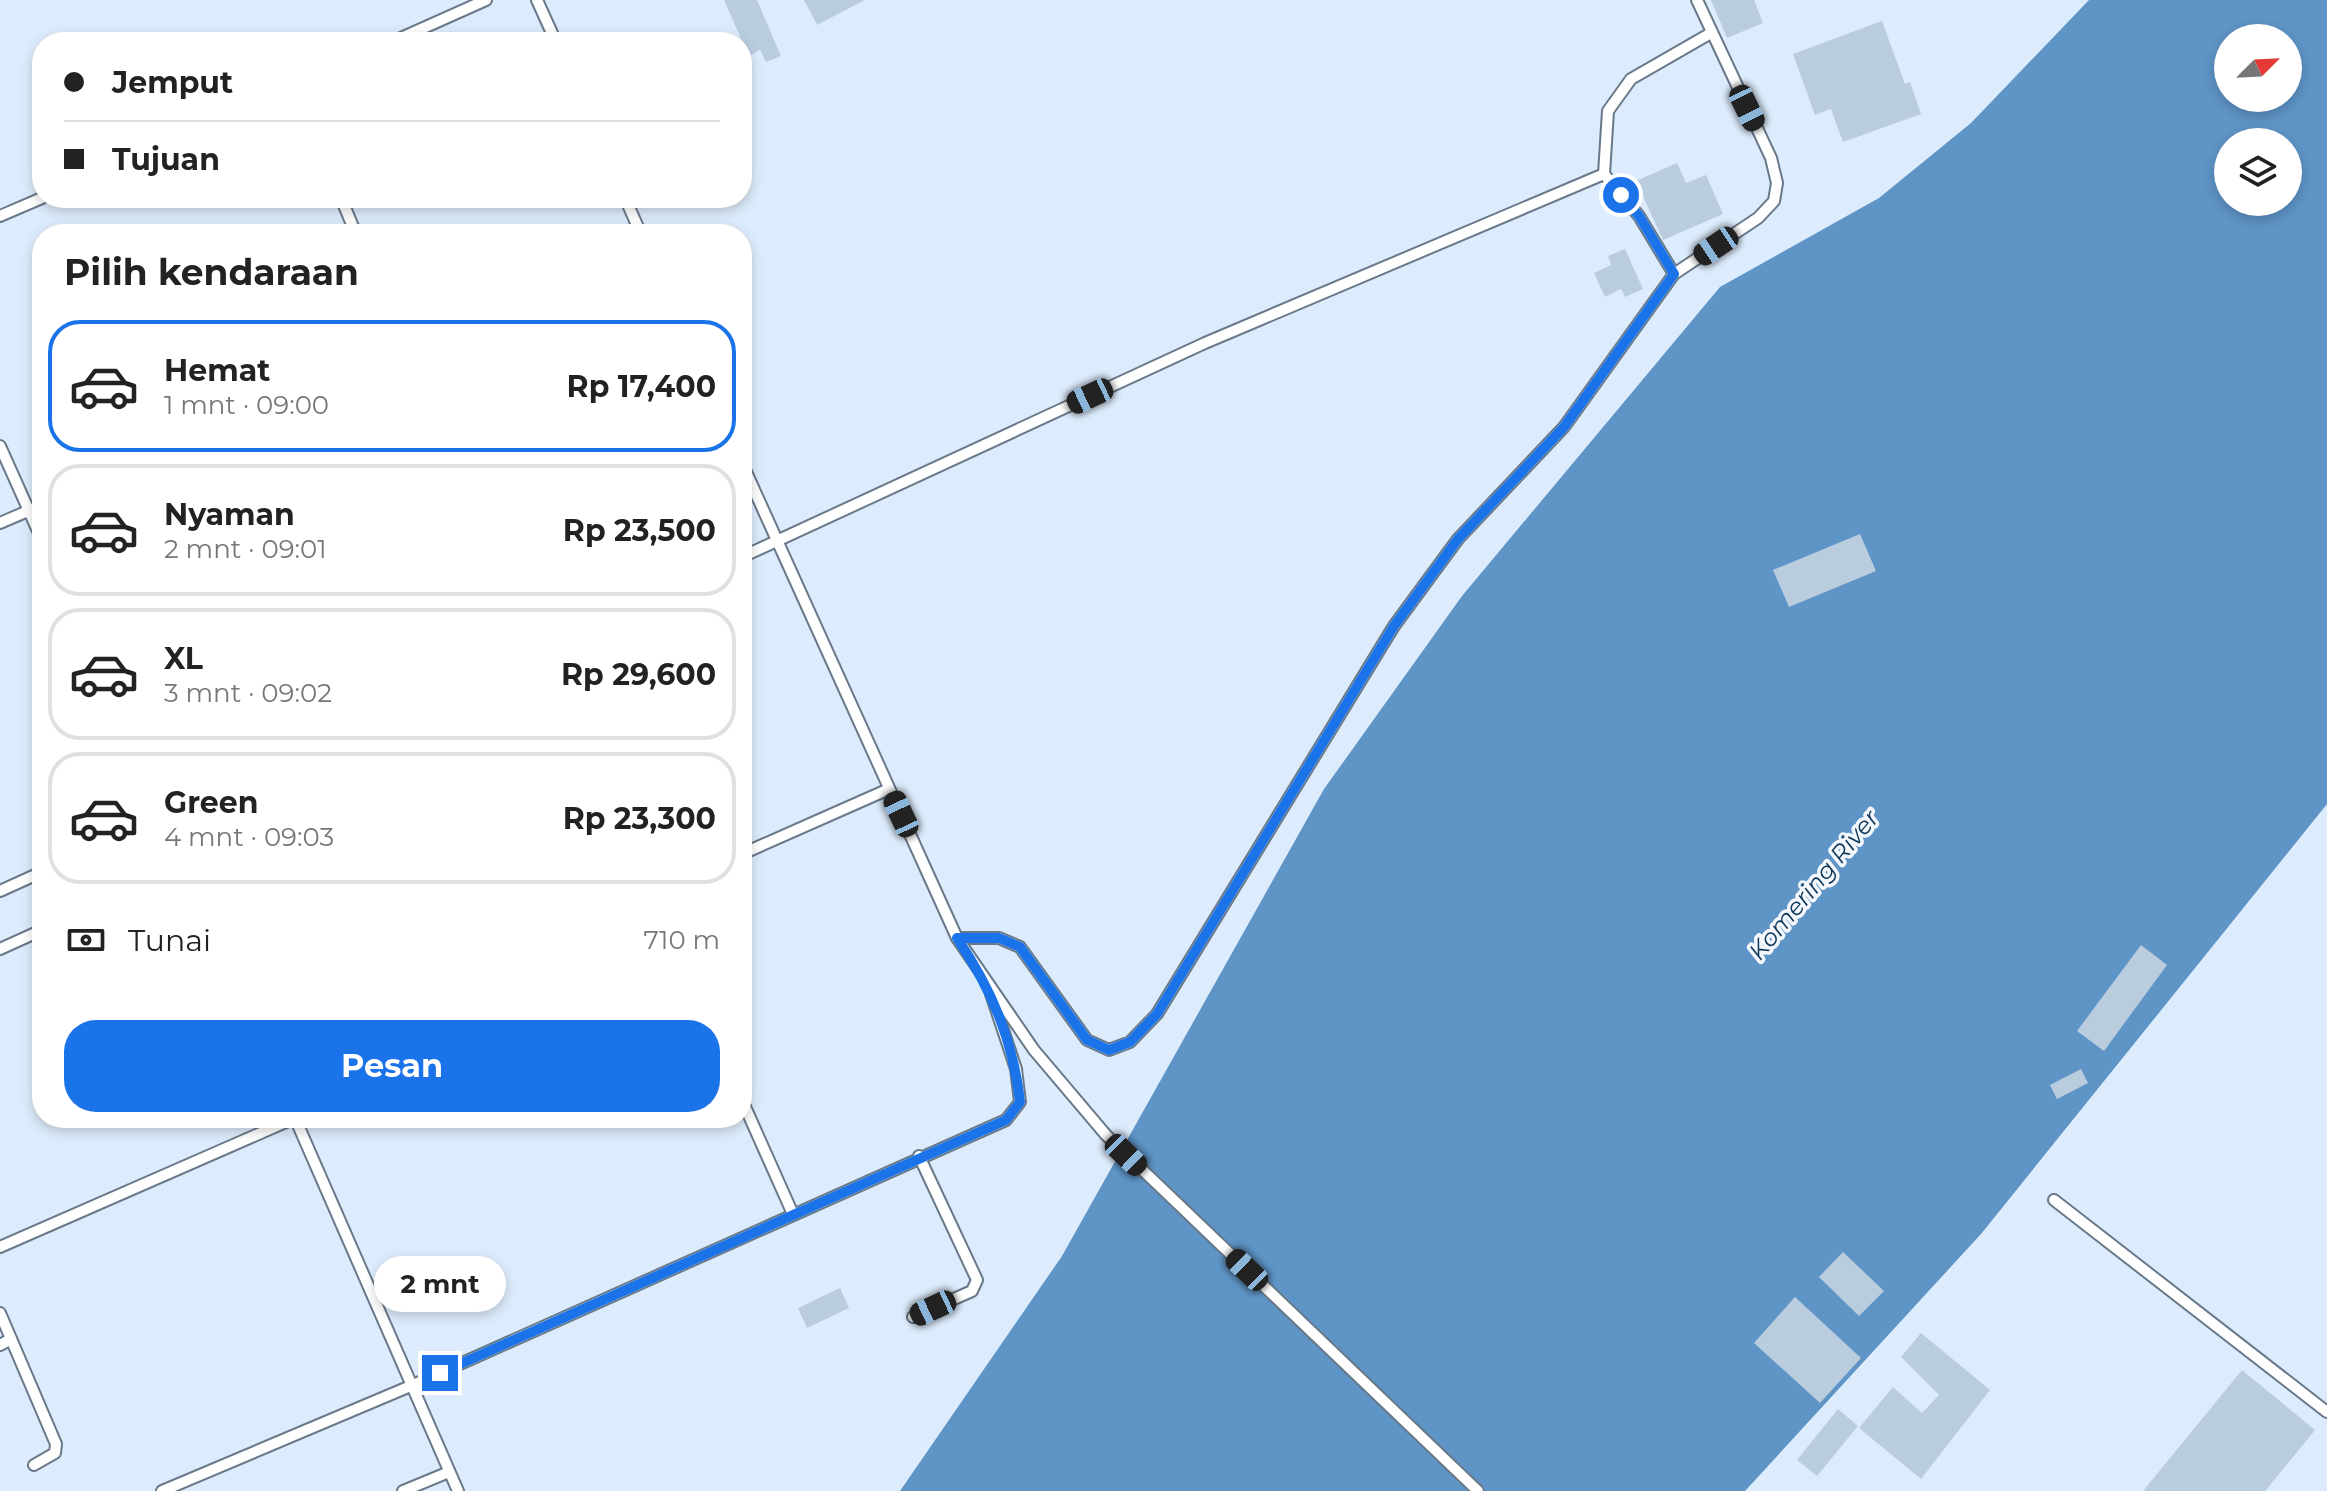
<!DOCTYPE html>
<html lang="id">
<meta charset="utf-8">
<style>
body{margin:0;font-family:Montserrat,sans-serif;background:#f2f2f2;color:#222;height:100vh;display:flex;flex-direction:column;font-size:30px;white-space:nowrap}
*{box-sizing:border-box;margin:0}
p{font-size:26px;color:#767676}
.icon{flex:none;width:44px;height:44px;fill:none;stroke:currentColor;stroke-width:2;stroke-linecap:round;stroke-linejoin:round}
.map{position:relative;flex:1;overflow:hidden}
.drawer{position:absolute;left:32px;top:224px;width:720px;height:904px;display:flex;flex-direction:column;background:#fff;border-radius:32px;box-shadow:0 4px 12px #0003}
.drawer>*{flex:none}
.hud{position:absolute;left:32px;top:32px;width:720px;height:176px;border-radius:32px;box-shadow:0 4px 12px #0003;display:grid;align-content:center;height:176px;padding:0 32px;background:#fff}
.needle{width:52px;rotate:66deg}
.buttons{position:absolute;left:2214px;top:24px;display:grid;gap:16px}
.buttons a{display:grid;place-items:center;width:88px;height:88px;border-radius:50%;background:#fff;box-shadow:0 4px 12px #0003;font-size:40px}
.end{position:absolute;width:36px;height:36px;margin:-18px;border:10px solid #1a73e8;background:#fff;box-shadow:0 0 0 4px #fff}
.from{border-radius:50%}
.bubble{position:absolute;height:56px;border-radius:28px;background:#fff;box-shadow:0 4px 12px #0003;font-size:26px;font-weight:700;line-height:56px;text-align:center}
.car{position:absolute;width:24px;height:48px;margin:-24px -12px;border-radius:10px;box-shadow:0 0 6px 2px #0007;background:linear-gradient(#222 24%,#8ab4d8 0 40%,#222 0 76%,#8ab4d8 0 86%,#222 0)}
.hud b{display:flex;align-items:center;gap:28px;height:76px;font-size:30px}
.hud b+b{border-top:2px solid #e0e0e0}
.hud i{width:20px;height:20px;background:#222}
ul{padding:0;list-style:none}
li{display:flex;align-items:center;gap:24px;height:132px;margin:0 16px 12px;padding:0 16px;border:4px solid #e0e0e0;border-radius:32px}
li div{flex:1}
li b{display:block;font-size:30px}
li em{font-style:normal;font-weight:700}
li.on{border-color:#1a73e8}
li>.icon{width:72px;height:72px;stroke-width:1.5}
h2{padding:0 32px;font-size:36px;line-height:96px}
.pay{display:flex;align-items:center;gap:20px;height:88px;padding:0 32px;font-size:30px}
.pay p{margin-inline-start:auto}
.button{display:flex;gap:16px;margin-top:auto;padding:16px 32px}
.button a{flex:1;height:92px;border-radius:32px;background:#1a73e8;color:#fff;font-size:32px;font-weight:700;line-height:92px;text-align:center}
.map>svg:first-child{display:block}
.water{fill:#5e94c6;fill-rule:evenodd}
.building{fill:#bacddf}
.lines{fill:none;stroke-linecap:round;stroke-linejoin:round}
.service-casing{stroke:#68798a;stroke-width:14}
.service{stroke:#fff;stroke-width:10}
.route{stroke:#1a73e8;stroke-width:10}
.labels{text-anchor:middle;stroke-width:7;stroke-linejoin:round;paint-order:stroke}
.water-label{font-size:24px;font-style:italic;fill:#0e3759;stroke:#f4f8fc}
</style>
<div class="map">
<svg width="2327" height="1491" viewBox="0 0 2327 1491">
<rect width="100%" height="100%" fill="#ddecfc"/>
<path class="water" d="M2089 0H2327V804L1981 1234 1745 1491H900L1062 1256 1324 789 1462 596 1720 287 1879 198 1971 123ZM2228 38H2288V98H2228ZM2228 142H2288V202H2228Z"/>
<g class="building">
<path d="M724 0H757L781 56 766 62 760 50 742 60V41Z"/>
<path d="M804 0H865L817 25Z"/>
<path d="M1711 0H1754L1763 23 1727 38Z"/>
<path d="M1882 21 1905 84 1910 82 1921 114 1843 142 1831 109 1815 115 1793 54Z"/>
<path d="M1677 163 1686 183 1706 175 1723 214 1663 240 1636 181Z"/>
<path d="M1625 249 1643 289 1625 297 1621 289 1605 297 1594 273 1611 265 1608 256Z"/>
<path d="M1860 534 1876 571 1789 607 1773 570Z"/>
<path d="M2141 945 2167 965 2104 1051 2077 1031Z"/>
<path d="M2081 1069 2088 1083 2057 1099 2050 1085Z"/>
<path d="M1843 1252 1884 1291 1859 1316 1819 1277Z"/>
<path d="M840 1288 849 1308 807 1328 798 1308Z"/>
<path d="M1795 1297 1861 1358 1820 1403 1754 1343Z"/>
<path d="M1921 1333 1990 1390 1921 1479 1859 1428 1893 1387 1922 1413 1939 1395 1901 1357Z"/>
<path d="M2242 1370 2315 1430 2265 1491H2143Z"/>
<path d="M1838 1409 1858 1426 1817 1476 1797 1460Z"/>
</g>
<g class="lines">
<g class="service-casing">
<g id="service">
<path d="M537 0 556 42"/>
<path d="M392 42 486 0"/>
<path d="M1604 174 1639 216 1674 274"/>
<path d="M341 198 356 234"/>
<path d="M625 198 641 234"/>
<path d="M0 216 42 198"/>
<path d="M0 446 42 540"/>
<path d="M742 463 957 938 1034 1050 1106 1135 1478 1491"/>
<path d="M0 523 42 505"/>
<path d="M742 557 1205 343 1604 174 1608 111 1631 79 1711 33"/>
<path d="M742 854 889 789"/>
<path d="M0 891 42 872"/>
<path d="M957 938H999L1020 947 1087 1040 1109 1050 1130 1042 1157 1014 1394 626 1458 539 1564 427 1674 274 1758 218 1774 201 1777 183 1771 158 1697 0"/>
<path d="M0 949 42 930"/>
<path d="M742 1100 792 1212"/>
<path d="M2054 1200 2327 1412"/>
<path d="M0 1247 295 1118 458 1491"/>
<path d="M0 1313 56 1444 55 1453 34 1465"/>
<path d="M913 1317 972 1291 977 1280 919 1156"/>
<path d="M0 1345 11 1339"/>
<path d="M162 1491 413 1385 1006 1120 1020 1102 1016 1069 991 994"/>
<path d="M403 1491 449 1472"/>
</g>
</g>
<use href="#service" class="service"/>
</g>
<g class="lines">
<path class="route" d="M440 1373 1006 1120 1020 1102C1013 1040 992 990 957 938H999L1020 947 1087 1040 1109 1050 1130 1042 1157 1014 1394 626 1458 539 1564 427 1674 274 1639 216 1621 195"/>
</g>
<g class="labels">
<g class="water-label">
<text transform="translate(1814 885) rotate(-50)" y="8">Komering River</text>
</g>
</g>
</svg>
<div class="buttons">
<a><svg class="needle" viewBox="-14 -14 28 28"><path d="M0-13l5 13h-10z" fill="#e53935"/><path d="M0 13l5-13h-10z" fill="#767676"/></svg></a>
<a><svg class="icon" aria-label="layers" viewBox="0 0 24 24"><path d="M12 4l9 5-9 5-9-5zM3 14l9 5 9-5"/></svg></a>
</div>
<i class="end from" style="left:1621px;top:195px"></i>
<i class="end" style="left:440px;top:1373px"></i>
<div class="bubble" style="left:374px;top:1256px;width:132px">2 mnt</div>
<i class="car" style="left:1747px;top:108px;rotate:154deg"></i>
<i class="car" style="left:1716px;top:246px;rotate:236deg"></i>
<i class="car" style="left:1090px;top:396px;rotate:245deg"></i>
<i class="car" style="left:901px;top:814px;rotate:335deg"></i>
<i class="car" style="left:1126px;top:1155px;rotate:134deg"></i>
<i class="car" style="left:1247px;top:1270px;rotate:314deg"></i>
<i class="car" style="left:933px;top:1308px;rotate:245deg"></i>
<div class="hud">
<b><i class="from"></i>Jemput</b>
<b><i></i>Tujuan</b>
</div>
<section class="drawer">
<h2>Pilih kendaraan</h2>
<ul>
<li class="on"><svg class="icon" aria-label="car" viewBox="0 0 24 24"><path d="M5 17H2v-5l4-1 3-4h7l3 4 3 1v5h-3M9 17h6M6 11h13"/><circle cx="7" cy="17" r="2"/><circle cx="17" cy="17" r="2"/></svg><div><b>Hemat</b><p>1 mnt · 09:00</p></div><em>Rp 17,400</em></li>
<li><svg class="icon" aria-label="car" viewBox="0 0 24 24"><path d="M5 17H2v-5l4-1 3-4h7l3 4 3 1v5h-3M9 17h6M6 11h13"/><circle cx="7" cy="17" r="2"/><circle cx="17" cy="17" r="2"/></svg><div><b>Nyaman</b><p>2 mnt · 09:01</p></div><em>Rp 23,500</em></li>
<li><svg class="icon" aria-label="car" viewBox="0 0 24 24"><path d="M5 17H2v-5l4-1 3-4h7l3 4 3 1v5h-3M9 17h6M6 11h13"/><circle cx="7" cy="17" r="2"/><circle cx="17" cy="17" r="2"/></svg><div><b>XL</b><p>3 mnt · 09:02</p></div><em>Rp 29,600</em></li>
<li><svg class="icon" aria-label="car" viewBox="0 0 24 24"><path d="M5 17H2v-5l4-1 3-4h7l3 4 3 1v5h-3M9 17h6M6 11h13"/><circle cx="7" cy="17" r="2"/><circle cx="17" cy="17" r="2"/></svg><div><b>Green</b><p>4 mnt · 09:03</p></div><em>Rp 23,300</em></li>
</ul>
<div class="pay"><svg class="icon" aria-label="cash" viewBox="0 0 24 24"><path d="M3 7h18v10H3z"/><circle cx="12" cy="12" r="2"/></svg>Tunai<p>710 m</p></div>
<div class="button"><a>Pesan</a></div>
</section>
</div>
